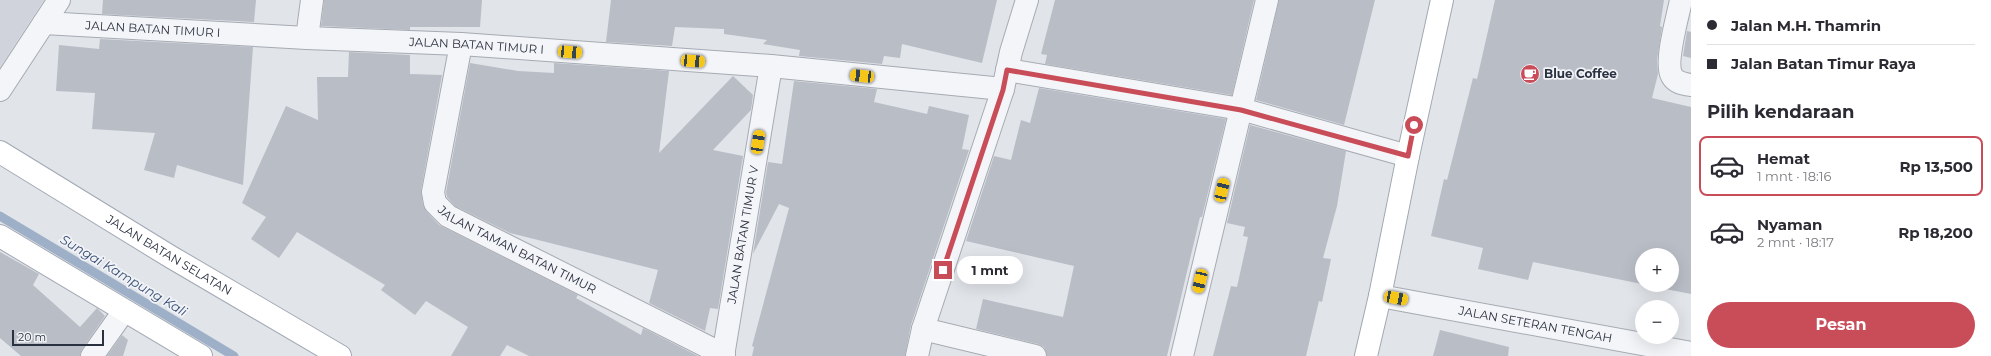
<!DOCTYPE html>
<html lang="id">
<meta charset="utf-8">
<style>
body{margin:0;font-family:Montserrat,sans-serif;background:#f7f7f7;color:#2b2b33;height:100vh;display:flex;flex-direction:column;font-size:15px;white-space:nowrap}
*{box-sizing:border-box;margin:0}
p{font-size:13px;color:#7c7c81}
.icon{flex:none;width:22px;height:22px;fill:none;stroke:currentColor;stroke-width:2;stroke-linecap:round;stroke-linejoin:round}
.map{position:relative;flex:1;overflow:hidden}
.side{display:flex;flex-direction:column;background:#fff;width:300px}
.side>*{flex:none}
.hud{display:grid;align-content:center;height:88px;padding:0 16px;background:#fff}
.tools{position:absolute;left:1635px;top:248px;display:grid;gap:8px}
.tools a{display:grid;place-items:center;width:44px;height:44px;border-radius:50%;background:#fff;box-shadow:0 4px 16px #0002;font-size:20px}
.scale{position:absolute;left:12px;bottom:10px;width:92px;box-sizing:border-box;padding-left:4px;border:2px solid #2a3140;border-top:0;font-size:11px;line-height:14px;white-space:nowrap;color:#2a3140;-webkit-text-stroke:3px #f1f3f7;paint-order:stroke}
.end{position:absolute;width:18px;height:18px;margin:-9px;border:5px solid #c84d58;background:#fff;box-shadow:0 0 0 2px #fff}
.from{border-radius:50%}
.bubble{position:absolute;height:28px;border-radius:14px;background:#fff;box-shadow:0 4px 16px #0002;font-size:13px;font-weight:700;line-height:28px;text-align:center}
.car{position:absolute;width:12px;height:24px;margin:-12px -6px;border-radius:5px;box-shadow:0 0 3px 1px #0007;background:linear-gradient(#f5c518 24%,#345 0 40%,#f5c518 0 76%,#345 0 86%,#f5c518 0)}
.hud b{display:flex;align-items:center;gap:14px;height:38px;font-size:15px}
.hud b+b{border-top:1px solid #e1e1e2}
.hud i{width:10px;height:10px;background:#2b2b33}
ul{padding:0;list-style:none}
li{display:flex;align-items:center;gap:12px;height:60px;margin:0 8px 6px;padding:0 8px;border:2px solid transparent;border-radius:8px}
li div{flex:1}
li b{display:block;font-size:15px}
li em{font-style:normal;font-weight:700}
li.active{border-color:#c84d58}
li>.icon{width:36px;height:36px;stroke-width:1.5}
h2{padding:0 16px;font-size:18px;line-height:48px}
.cta{display:flex;gap:8px;margin-top:auto;padding:8px 16px}
.cta a{flex:1;height:46px;border-radius:24px;background:#c84d58;color:#fff;font-size:16px;font-weight:700;line-height:46px;text-align:center}
main{display:flex;flex:1;min-height:0}
.map>svg:first-child{display:block}
.built{fill:#d0d3db}
.lines{fill:none;stroke-linecap:round;stroke-linejoin:round}
.stream{stroke:#9eb0c7;stroke-width:9}
.building{fill:#b9bdc6}
.minor-casing{stroke:#a6abb3;stroke-width:24}
.major-casing{stroke:#a1a8b4;stroke-width:24}
.minor{stroke:#f4f5f8;stroke-width:22}
.major{stroke:#fff;stroke-width:22}
.route{stroke:#c84d58;stroke-width:5}
.labels{text-anchor:middle;stroke-width:3.5;stroke-linejoin:round;paint-order:stroke}
.street-label{font-size:12px;fill:#2a3140;stroke:#f1f3f7}
.poi-label{font-size:12px;font-weight:bold;fill:#2a3140;stroke:#f1f3f7;text-anchor:start}
.water-label{font-size:13px;font-style:italic;fill:#364d72;stroke:#f1f3f7}
</style>
<main>
<div class="map">
<svg width="1691" height="356" viewBox="0 0 1691 356">
<rect width="100%" height="100%" fill="#e1e4e9"/>
<path class="built" d="M0 0H44L0 67Z"/>
<g class="lines">
<path class="stream" d="M0 216 234 356"/>
</g>
<g class="building">
<path d="M103 0H256L254 22 102 14Z"/>
<path d="M324 0H482L480 27H410V30L321 26Z"/>
<path d="M611 0H997L982 63 902 44 900 58 884 56 882 64 799 56 800 50 763 44 767 40 724 34V29L675 27 672 46 606 42Z"/>
<path d="M1055 0H1254L1232 95 1045 64 1047 55 1041 54Z"/>
<path d="M1279 0H1375L1344 125 1256 100Z"/>
<path d="M1495 0H1664L1660 26 1662 27 1657 60 1658 74 1652 98 1691 107V294L1645 285H1672V255H1642V284L1533 262 1528 280 1478 269 1483 248 1431 236 1444 179 1447 180 1473 78 1477 79Z"/>
<path d="M1687 31 1691 32V58L1683 56Z"/>
<path d="M100 39 253 47 243 185 177 165 174 178 144 170 155 133 92 129 95 93 56 91 59 45 99 49Z"/>
<path d="M349 52 410 55V74L442 75 421 190 423 205 426 211 439 225 578 295 576 298 641 335 643 328 698 356H529L507 345 500 356H451L468 327 426 301 415 315 381 290 385 285 297 232 279 258 251 239 266 217 242 203 286 106 318 120 317 77H348Z"/>
<path d="M470 63 518 71 554 73V63L669 71 659 153 733 76 753 95 751 110 713 150 743 156 718 309 710 308 705 331 649 303 658 270 510 233 455 206 447 197 446 192Z"/>
<path d="M794 81 877 89 874 102 927 114 929 106 969 115 962 149 969 150 911 325 905 356H752L754 347 752 346 789 208 779 204 753 254 768 162 782 164Z"/>
<path d="M1039 88 1226 119 1202 217H1200L1167 356H1047L1044 347 1038 344 976 329 983 299 1063 317 1074 266 966 241 994 156 1011 160 1021 120 1030 123Z"/>
<path d="M1250 125 1346 151 1337 206 1323 258 1331 259 1322 302 1319 301 1306 356H1213L1231 286 1237 287 1248 237 1243 236 1245 227 1227 223Z"/>
<path d="M0 252 39 274 33 285 80 327 97 308 105 316 82 349 80 356H21L0 338Z"/>
<path d="M1440 330 1509 347 1508 356H1433Z"/>
<path d="M122 335 128 340 123 356H107Z"/>
</g>
<g class="lines">
<g class="minor-casing">
<g id="minor">
<path d="M1681 0C1678 16 1664 63 1672 76 1676 83 1684 84 1691 85"/>
<path id="s1" d="M44 23 307 38 461 44 771 66 1003 89"/>
<path d="M307 38 312 0"/>
<path id="s2" d="M461 44 433 192 435 203 448 216 724 355"/>
<path d="M1007 70 1241 109 1408 156"/>
<path d="M0 90 59 0"/>
<path id="s3" d="M1380 296 1691 353"/>
<path d="M923 329 1035 356"/>
<path d="M92 356 124 311"/>
<path id="s4" d="M723 356 771 66"/>
<path d="M917 356 923 329 1003 89 1011 52 1027 0"/>
<path d="M1182 356 1267 0"/>
</g>
</g>
<g class="major-casing">
<g id="major">
<path id="s5" d="M0 152 171 257 340 356"/>
<path d="M0 236 201 356"/>
<path d="M1366 356 1380 296 1408 156 1442 0"/>
</g>
</g>
<use href="#minor" class="minor"/>
<use href="#major" class="major"/>
</g>
<g class="lines">
<path class="route" d="M943 270 1003 90 1007 70 1241 110 1408 156 1414 125"/>
</g>
<defs>
<g id="cafe-disc" transform="scale(1)"><circle r="9.5" fill="#c84d58" stroke="#f1f3f7"/><path d="M-5.5-4.5H6V0H3Q3 3.5 0 3.5H-2.5Q-5.5 3.5-5.5 0ZM3-3.2v2h1.7v-2ZM-6 4.5H4V6H-6Z" fill="#fff"/></g>
</defs>
<g fill-rule="evenodd">
<use href="#cafe-disc" x="1530" y="74"/>
</g>
<g class="labels">
<g class="street-label">
<text dy="4" stroke="none"><textPath href="#s1" startOffset="109">JALAN BATAN TIMUR I</textPath></text>
<text dy="4" stroke="none"><textPath href="#s1" startOffset="433">JALAN BATAN TIMUR I</textPath></text>
<text dy="4" stroke="none"><textPath href="#s4" startOffset="123">JALAN BATAN TIMUR V</textPath></text>
<text dy="4" stroke="none"><textPath href="#s2" startOffset="257">JALAN TAMAN BATAN TIMUR</textPath></text>
<text dy="4" stroke="none"><textPath href="#s5" startOffset="198">JALAN BATAN SELATAN</textPath></text>
<text dy="4" stroke="none"><textPath href="#s3" startOffset="158">JALAN SETERAN TENGAH</textPath></text>
</g>
<g class="poi-label">
<text x="1544" y="78">Blue Coffee</text>
</g>
<g class="water-label">
<text transform="translate(124 275) rotate(31)" y="5">Sungai Kampung Kali</text>
</g>
</g>
</svg>
<div class="tools">
<a>+</a>
<a>−</a>
</div>
<div class="scale">20 m</div>
<i class="end from" style="left:1414px;top:125px"></i>
<i class="end" style="left:943px;top:270px"></i>
<div class="bubble" style="left:957px;top:256px;width:66px">1 mnt</div>
<i class="car" style="left:570px;top:52px;rotate:94deg"></i>
<i class="car" style="left:693px;top:61px;rotate:94deg"></i>
<i class="car" style="left:862px;top:76px;rotate:276deg"></i>
<i class="car" style="left:758px;top:142px;rotate:9deg"></i>
<i class="car" style="left:1222px;top:190px;rotate:13deg"></i>
<i class="car" style="left:1200px;top:281px;rotate:193deg"></i>
<i class="car" style="left:1396px;top:298px;rotate:101deg"></i>
</div>
<section class="side">
<div class="hud">
<b><i class="from"></i>Jalan M.H. Thamrin</b>
<b><i></i>Jalan Batan Timur Raya</b>
</div>
<h2>Pilih kendaraan</h2>
<ul>
<li class="active"><svg class="icon" aria-label="car" viewBox="0 0 24 24"><path d="M5 17H2v-5l4-1 3-4h7l3 4 3 1v5h-3M9 17h6M6 11h13"/><circle cx="7" cy="17" r="2"/><circle cx="17" cy="17" r="2"/></svg><div><b>Hemat</b><p>1 mnt · 18:16</p></div><em>Rp 13,500</em></li>
<li><svg class="icon" aria-label="car" viewBox="0 0 24 24"><path d="M5 17H2v-5l4-1 3-4h7l3 4 3 1v5h-3M9 17h6M6 11h13"/><circle cx="7" cy="17" r="2"/><circle cx="17" cy="17" r="2"/></svg><div><b>Nyaman</b><p>2 mnt · 18:17</p></div><em>Rp 18,200</em></li>
</ul>
<div class="cta"><a>Pesan</a></div>
</section>
</main>
